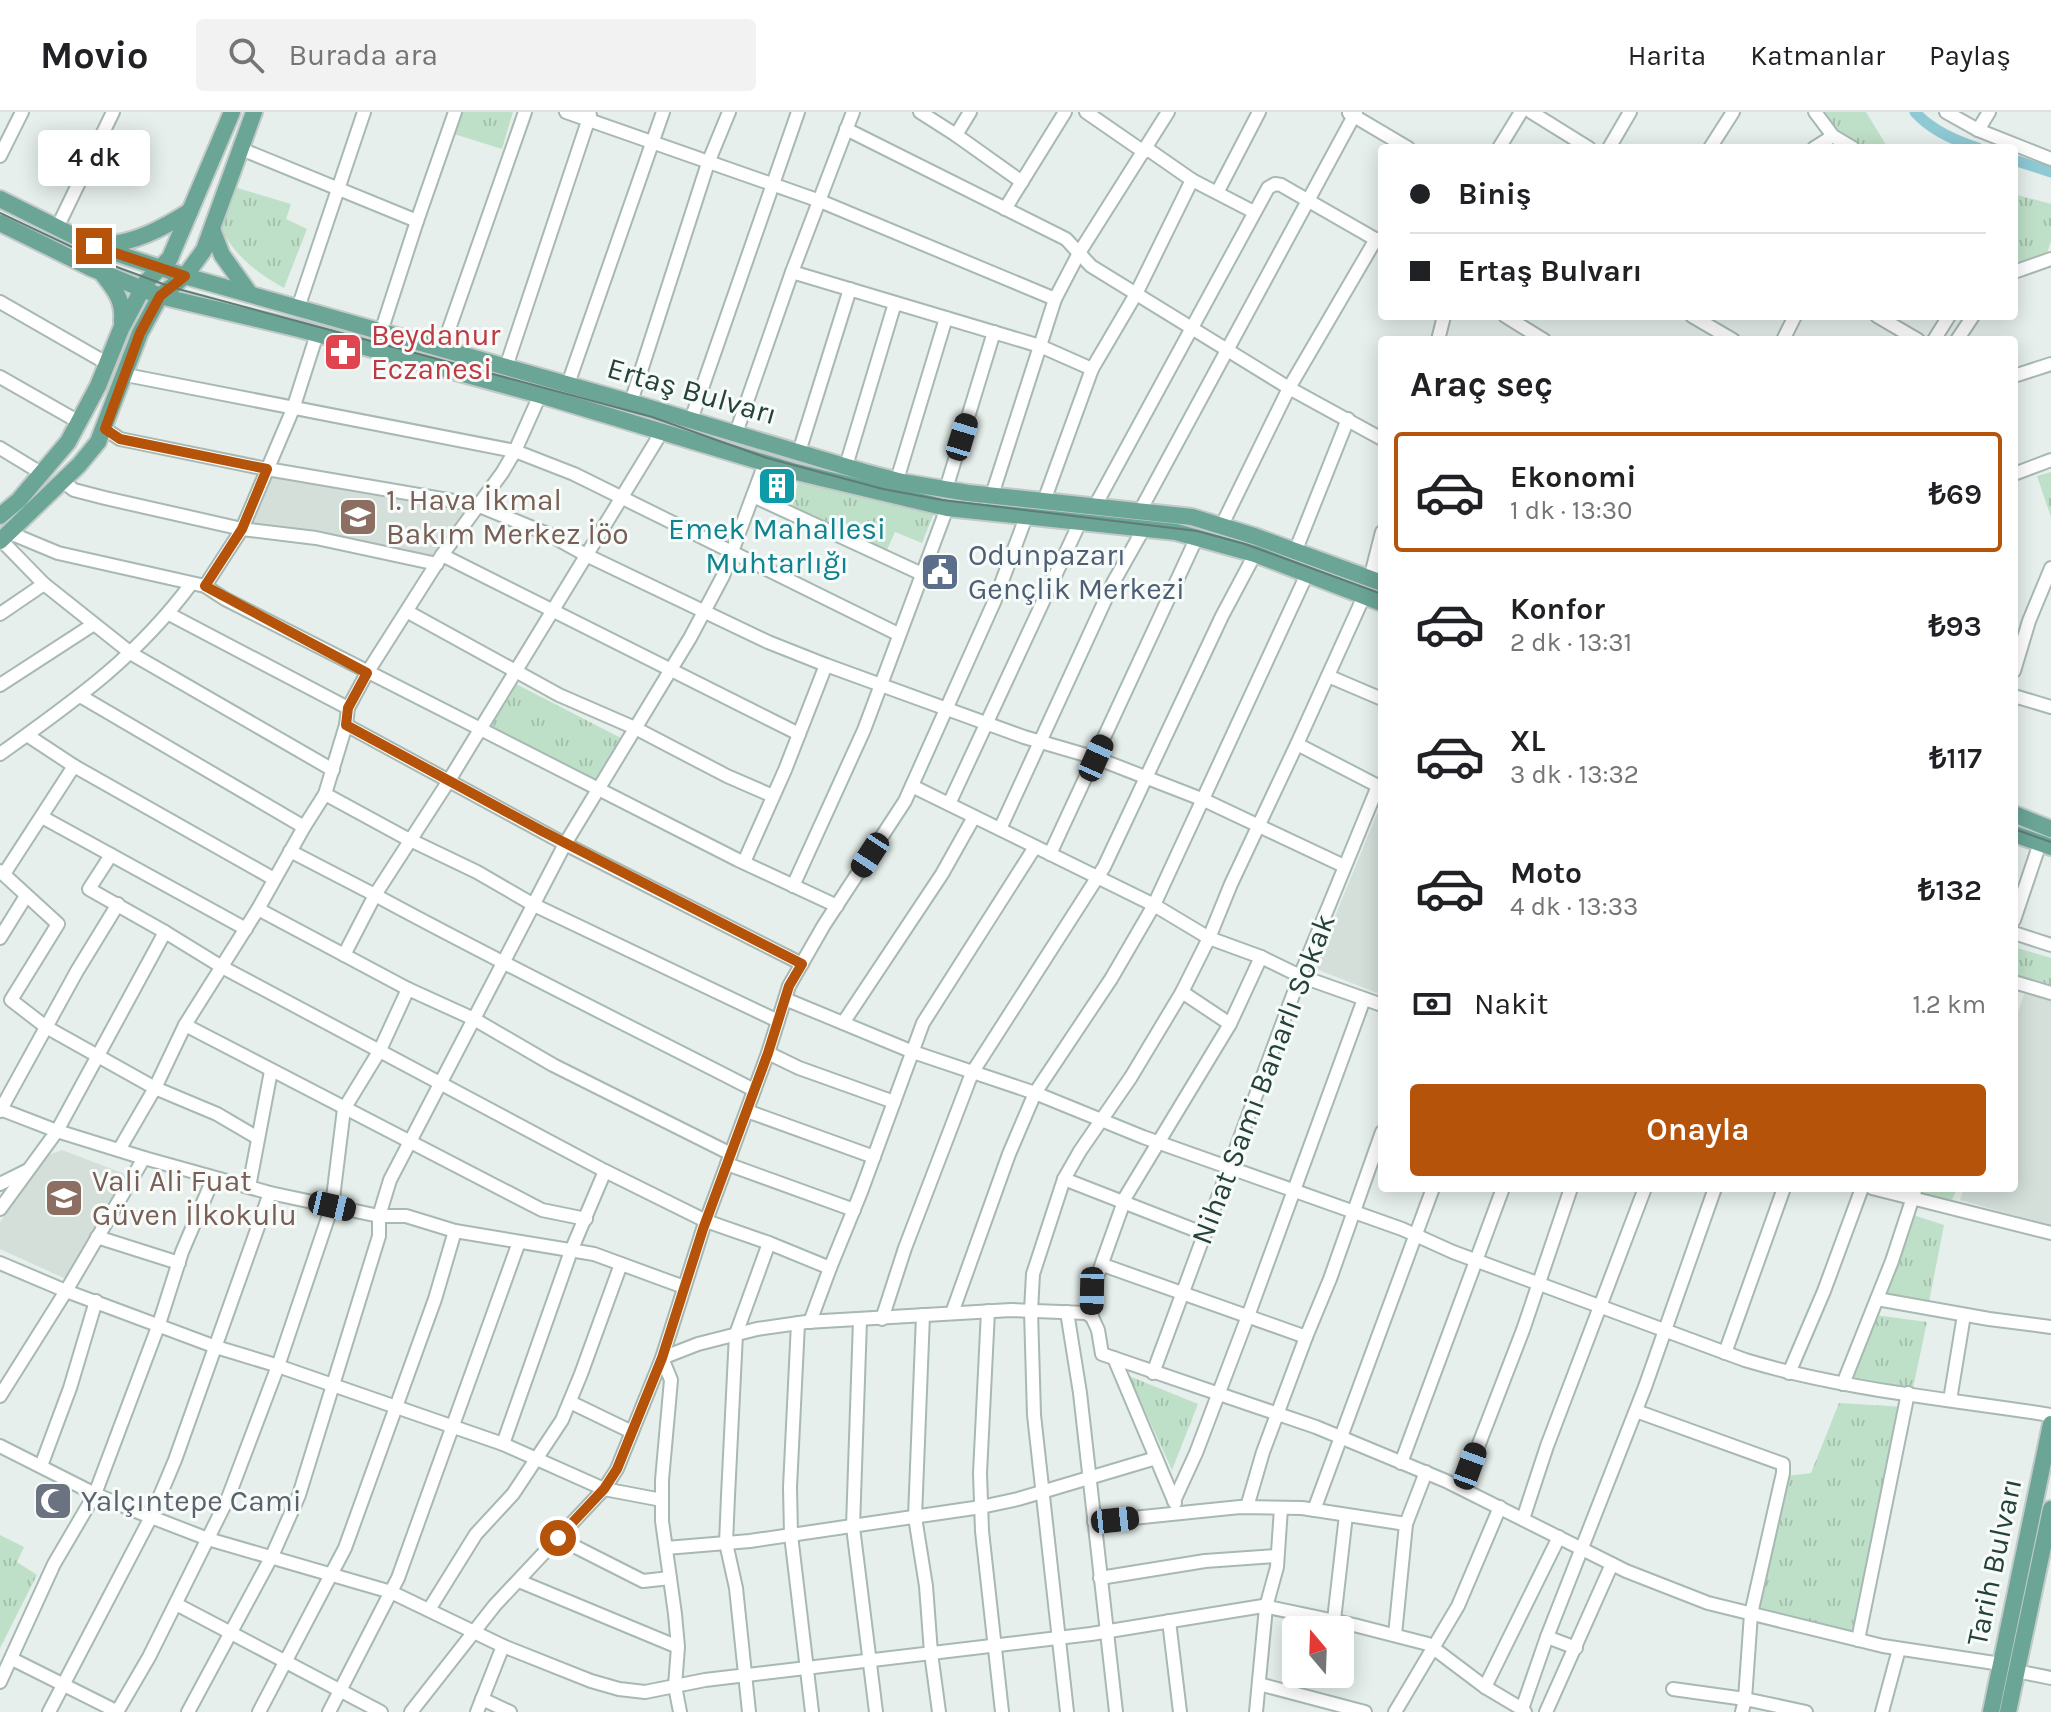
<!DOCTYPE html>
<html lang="tr">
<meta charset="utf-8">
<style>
body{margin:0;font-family:Karla,sans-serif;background:#f2f2f2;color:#202124;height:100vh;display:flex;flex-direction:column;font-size:30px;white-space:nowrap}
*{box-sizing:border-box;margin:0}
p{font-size:26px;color:#757577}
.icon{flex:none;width:44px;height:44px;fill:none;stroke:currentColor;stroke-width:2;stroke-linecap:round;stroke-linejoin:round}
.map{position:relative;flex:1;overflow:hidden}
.side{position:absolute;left:1378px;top:224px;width:640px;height:856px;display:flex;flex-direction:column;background:#fff;border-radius:8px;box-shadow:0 4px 20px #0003}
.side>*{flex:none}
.guide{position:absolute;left:1378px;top:32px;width:640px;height:176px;border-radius:8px;box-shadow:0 4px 20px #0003;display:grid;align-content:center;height:176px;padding:0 32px;background:#fff}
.needle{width:52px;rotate:341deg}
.buttons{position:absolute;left:1282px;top:1504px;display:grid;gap:16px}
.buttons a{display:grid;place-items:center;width:72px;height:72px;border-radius:8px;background:#fff;box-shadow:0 4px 20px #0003;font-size:40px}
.end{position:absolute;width:36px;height:36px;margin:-18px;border:10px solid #b45309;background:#fff;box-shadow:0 0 0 4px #fff}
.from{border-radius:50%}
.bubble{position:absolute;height:56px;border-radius:8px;background:#fff;box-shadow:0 4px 20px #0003;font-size:26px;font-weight:600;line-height:56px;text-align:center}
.car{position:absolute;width:24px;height:48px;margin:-24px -12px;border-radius:10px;box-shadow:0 0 6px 2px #0007;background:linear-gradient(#222 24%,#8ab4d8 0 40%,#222 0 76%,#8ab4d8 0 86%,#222 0)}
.guide b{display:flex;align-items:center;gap:28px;height:76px;font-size:30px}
.guide b+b{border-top:2px solid #e0e0e0}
.guide i{width:20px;height:20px;background:#202124}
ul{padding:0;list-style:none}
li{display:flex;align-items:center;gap:24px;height:120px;margin:0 16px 12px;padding:0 16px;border:4px solid transparent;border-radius:8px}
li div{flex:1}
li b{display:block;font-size:30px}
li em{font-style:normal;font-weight:600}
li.active{border-color:#b45309}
li>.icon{width:72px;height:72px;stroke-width:1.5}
h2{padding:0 32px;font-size:36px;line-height:96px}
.pay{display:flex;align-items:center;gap:20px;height:88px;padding:0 32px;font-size:30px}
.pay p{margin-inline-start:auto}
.primary-button{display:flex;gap:16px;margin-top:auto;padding:16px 32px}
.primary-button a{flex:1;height:92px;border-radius:8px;background:#b45309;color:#fff;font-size:32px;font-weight:600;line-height:92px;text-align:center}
header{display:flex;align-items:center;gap:48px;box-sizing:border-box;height:112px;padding:0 40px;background:#fff;border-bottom:2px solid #e0e0e0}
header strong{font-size:38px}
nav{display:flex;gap:44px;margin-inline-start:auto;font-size:28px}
.search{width:560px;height:72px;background:#f2f2f2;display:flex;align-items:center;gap:20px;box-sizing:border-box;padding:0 28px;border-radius:8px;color:#757577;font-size:30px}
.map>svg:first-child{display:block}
.built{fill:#d4dfda}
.grass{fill:url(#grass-tufts)}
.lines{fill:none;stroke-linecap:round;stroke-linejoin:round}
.canal{stroke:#8ec9d4;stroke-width:11}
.minor-casing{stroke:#a8b8b2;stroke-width:16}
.major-casing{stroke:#c2cac8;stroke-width:20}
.minor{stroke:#fff;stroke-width:12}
.major{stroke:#6aa596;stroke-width:16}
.tram{stroke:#5f7d75;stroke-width:2}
.route{stroke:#b45309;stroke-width:10}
.labels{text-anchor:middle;stroke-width:6;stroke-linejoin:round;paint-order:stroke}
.health-label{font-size:30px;fill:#be3a42;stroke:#f7fbf9;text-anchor:start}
.street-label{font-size:30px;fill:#24423a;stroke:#f7fbf9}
.education-label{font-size:30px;fill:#785e54;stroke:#f7fbf9;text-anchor:start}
.culture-label{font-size:30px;fill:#0d838f;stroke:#f7fbf9}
.service-label{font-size:30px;fill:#4e5e75;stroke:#f7fbf9;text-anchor:start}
.worship-label{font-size:30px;fill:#5b616d;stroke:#f7fbf9;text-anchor:start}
</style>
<header>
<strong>Movio</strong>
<div class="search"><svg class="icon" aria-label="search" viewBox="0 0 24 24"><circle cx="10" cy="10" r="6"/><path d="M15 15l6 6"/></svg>Burada ara</div>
<nav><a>Harita</a><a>Katmanlar</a><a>Paylaş</a></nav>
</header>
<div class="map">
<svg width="2051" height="1600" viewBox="0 0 2051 1600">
<defs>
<pattern id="grass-tufts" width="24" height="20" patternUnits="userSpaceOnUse" patternTransform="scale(2)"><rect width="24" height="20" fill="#bfe0c8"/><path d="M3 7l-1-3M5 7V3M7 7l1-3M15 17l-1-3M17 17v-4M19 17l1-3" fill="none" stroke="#a4c1ad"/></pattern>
</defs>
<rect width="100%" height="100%" fill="#e6efeb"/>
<g class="built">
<path d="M267 357 477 393 437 452 242 417Z"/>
<path d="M1378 699 1382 701V883L1314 856Z"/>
<path d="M2025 879 2051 888V1114L1960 1088 1964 1076H2014V913Z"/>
<path d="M62 1038 125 1062 66 1167 0 1137V1110L44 1045Z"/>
</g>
<g class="grass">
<path d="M461 0H513L502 37 454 22Z"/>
<path d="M1819 0H1866L1888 36C1850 36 1841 30 1819 0Z"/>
<path d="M234 75 291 92 286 107 307 117 284 176C257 161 233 143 220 114Z"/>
<path d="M2014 82 2051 92V129L2046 144 2014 155Z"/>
<path d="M2051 360V405L2037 364Z"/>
<path d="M799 366 934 401 922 431 895 420 886 440 791 400Z"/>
<path d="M516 572 621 626 594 672 488 616Z"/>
<path d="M2014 835 2051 846V873L2014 862Z"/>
<path d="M1923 1076H1957L1952 1088 1921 1081Z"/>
<path d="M1913 1103 1944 1113 1929 1190 1885 1182Z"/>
<path d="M1875 1203 1927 1210 1913 1276 1852 1268Z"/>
<path d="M1129 1264 1198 1292 1172 1358Z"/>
<path d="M1839 1291 1904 1295 1853 1519 1756 1496 1786 1364 1811 1361Z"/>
<path d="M0 1423 24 1435 17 1450 37 1463 0 1536Z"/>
</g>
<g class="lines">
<g class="canal">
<path d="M1915 0C1931 18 1956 29 1978 36"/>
<path d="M2014 48 2051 60"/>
</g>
<g class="minor-casing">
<g id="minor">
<path d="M566 0 820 89 1055 187 1079 141 1168 0"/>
<path d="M920 0 956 23 970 0"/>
<path d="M1086 0 1144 40"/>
<path d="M1531 0 1589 36"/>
<path d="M1815 0 1833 24 1853 36"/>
<path d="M1946 0 1978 18 2051 47"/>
<path d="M1349 1 1408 36"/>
<path d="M846 17 1066 127 1091 154 1289 276 1382 327"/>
<path d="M1978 18 1989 0"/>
<path d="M956 23 1022 70"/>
<path d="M1146 36 1192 68 1254 100"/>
<path d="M1499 36 1521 0"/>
<path d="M1609 36 1630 0"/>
<path d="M1710 36 1733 0"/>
<path d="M1814 36 1833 24"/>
<path d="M241 37 417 109 455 0"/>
<path d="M0 44 22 0"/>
<path d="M1218 79 1259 0"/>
<path d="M1005 97 1065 0"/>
<path d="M57 116 113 0"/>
<path d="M792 160 1040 234 1055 187"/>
<path d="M2014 160 2051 147"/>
<path d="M0 190 108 252"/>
<path d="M298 196 364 0"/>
<path d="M1505 204 1544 228"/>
<path d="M1692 204 1733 228"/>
<path d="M1877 204 1918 228"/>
<path d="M381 220 417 109"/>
<path d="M1438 228 1444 204"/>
<path d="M1783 228 1795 204"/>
<path d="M1934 228 1949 204"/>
<path d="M1957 228 1973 204"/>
<path d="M442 237 525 0"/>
<path d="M506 255 590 3"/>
<path d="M126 263 515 339 574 362 898 522"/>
<path d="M2014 264 2051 252"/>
<path d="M0 265 79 310"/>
<path d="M568 272 663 0"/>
<path d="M631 290 708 51 729 0"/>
<path d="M691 308 798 0"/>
<path d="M105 317 120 327 267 357 477 393 550 423 586 443 768 530 826 553"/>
<path d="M661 321 448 670 375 783C500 851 628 913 754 978"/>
<path d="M736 321 792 160 853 0"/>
<path d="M0 336 41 361"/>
<path d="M799 340 850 177"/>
<path d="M846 354 895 191"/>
<path d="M2014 362 2051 348"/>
<path d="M897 368 946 206"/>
<path d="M62 369 74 378 105 386 242 417 316 426 437 452"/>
<path d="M946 377 994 220"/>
<path d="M992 383 1040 234 1092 257"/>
<path d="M753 384 922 462"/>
<path d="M1044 389 1092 257 1136 182 1192 68"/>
<path d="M1095 394 1268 76 1275 72 1281 73 1382 131"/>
<path d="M1140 399 1356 0"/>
<path d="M1222 413 1289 276 1376 127"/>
<path d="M10 421 58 441 205 474 225 487 738 748 837 794"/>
<path d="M0 427 44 472 132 542 333 658"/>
<path d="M1295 440 1348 307"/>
<path d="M442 443 799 622"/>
<path d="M1370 467 1382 420"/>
<path d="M205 474 242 417 293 297 317 222"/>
<path d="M1364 484 1297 632 1382 676"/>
<path d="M408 500 559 583 635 616 727 664 773 684"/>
<path d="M0 502 44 472"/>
<path d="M169 502 348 596"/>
<path d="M2014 559 2029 509 2051 456"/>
<path d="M1328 564 1382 587"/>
<path d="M0 573 94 512"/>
<path d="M2014 584 2051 595"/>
<path d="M82 585 304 715"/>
<path d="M346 613 565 732 802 852"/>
<path d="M27 623 74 654 274 767"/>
<path d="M0 642C74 589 136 546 191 472"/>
<path d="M912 674 1154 793 1209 826 1261 845 1300 864 1382 893"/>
<path d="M325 682 404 725 477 760 534 793 778 909"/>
<path d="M949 692 1080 410"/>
<path d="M42 705 246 817"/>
<path d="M1000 717 1113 471 1144 416"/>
<path d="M290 739 375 783 344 843"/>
<path d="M1050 742 1197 425"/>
<path d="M111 743 89 777 165 820"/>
<path d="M744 750 785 658 826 553 1024 625 1096 646 1204 688 1344 754"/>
<path d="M0 759 58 812 11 888 46 915 155 976 217 1002 258 1026"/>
<path d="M4 762 74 654"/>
<path d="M793 774 864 618 947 396"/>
<path d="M258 797 408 877 474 907 553 953 731 1042"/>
<path d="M2014 808 2040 731"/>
<path d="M2014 821 2051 833"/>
<path d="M0 826 26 784"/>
<path d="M1261 845 1230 912 1126 1084 1092 1179V1205L1098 1218 1102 1242 1316 1315 1446 1369 1626 1459 1708 1491 1883 1534 2001 1552"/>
<path d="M2014 870 2051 881"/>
<path d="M1182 880 1230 912"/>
<path d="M785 887 913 940 1035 981 1143 1025 1402 1117 1453 1140 1745 1248C1844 1278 1949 1287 2051 1303"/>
<path d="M843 911 942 762 974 705"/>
<path d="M185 913 542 1098 586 1107"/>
<path d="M768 941 799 956 894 990"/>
<path d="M0 997 57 1019 144 1046 270 1081 175 1348 151 1405 49 1600"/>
<path d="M0 999 77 859 118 792"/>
<path d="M747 999 874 1045"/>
<path d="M119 1038 155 976 185 913 258 797 304 715 325 682 346 613 348 596 367 561 442 443 502 361 515 339 540 283"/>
<path d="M727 1052 854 1098"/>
<path d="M1064 1067 1205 1122"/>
<path d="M0 1072 26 1059"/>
<path d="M249 1075 271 959"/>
<path d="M1872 1076 2051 1121"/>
<path d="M0 1097 57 1019 165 820 222 855 605 1059"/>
<path d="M455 1119 406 1104H379L390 1068 565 732 690 526 723 464 765 351"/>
<path d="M97 1125 179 1151"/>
<path d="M769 1131 830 1156 810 1210"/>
<path d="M0 1151 66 1179 216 1235 272 1252 503 1332 604 1377 662 1388"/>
<path d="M1103 1153 1306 1225 1330 1167 1382 1020"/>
<path d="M830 1156 861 1080 923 911 1035 735"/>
<path d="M1877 1187 1989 1207 2051 1215"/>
<path d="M988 1199 980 1361 982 1419 1002 1600"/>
<path d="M1067 1200 1080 1281 1116 1600"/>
<path d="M952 1201 1009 1042 1035 981 1111 867 1154 793 1307 462"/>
<path d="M923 1203 915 1405 926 1474 931 1541 939 1600"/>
<path d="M882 1207 905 1136 972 961 1104 755 1222 504 1255 442"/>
<path d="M860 1208 853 1415 876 1600"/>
<path d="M798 1211 790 1375 791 1423 812 1600"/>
<path d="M1725 1241 1784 1076"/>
<path d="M1114 1246 1175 1391"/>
<path d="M1153 1261 1300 864 1378 674"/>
<path d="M1789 1261 1824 1179 1862 1076"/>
<path d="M1843 1272 1892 1149 1916 1076"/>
<path d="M0 1284 66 1179 144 1046"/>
<path d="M1950 1288 1964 1203"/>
<path d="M570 1290 632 1320"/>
<path d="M1636 1299 1783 1352V1361L1751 1502 1745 1587 1673 1577"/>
<path d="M503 1332 571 1139 605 1059 706 1109 769 1131 736 1222 728 1384 726 1431 736 1476 749 1600"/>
<path d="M0 1334 95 1382 133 1398 208 1427 391 1480 503 1534 477 1600"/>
<path d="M1401 1351 1503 1076"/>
<path d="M41 1354 70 1276 96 1189"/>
<path d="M1462 1376 1523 1218 1571 1076"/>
<path d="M1174 1389 1196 1341 1248 1204 1364 887"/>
<path d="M1247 1395 1263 1340 1306 1225"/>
<path d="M1314 1398 1433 1076"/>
<path d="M1523 1407 1547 1334 1645 1076"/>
<path d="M1094 1410 1240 1395 1302 1396 1406 1412 1426 1360"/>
<path d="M558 1426 643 1469 670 1466"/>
<path d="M666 1436 750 1429 981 1395 1018 1387 1156 1346"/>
<path d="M1100 1466 1205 1449 1277 1444"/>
<path d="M519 1469 678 1535"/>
<path d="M176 1492 381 1600"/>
<path d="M430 1496 476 1422 513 1382 562 1308 581 1262 621 1152"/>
<path d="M1334 1508 1346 1403"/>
<path d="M1169 1509 1180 1600"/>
<path d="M1395 1523 1406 1412"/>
<path d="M1547 1525 1576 1536"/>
<path d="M1858 1528 1908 1281"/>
<path d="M503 1534 591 1569 619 1577 645 1580 705 1568 1091 1522 1263 1494 1354 1513 1428 1532 1485 1575 1522 1597 1521 1600"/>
<path d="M12 1547 118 1600"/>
<path d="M2016 1559 2051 1566"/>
<path d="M0 1570 54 1452 95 1382 159 1212 182 1140 213 1067"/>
<path d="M1259 1572 1365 1600"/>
<path d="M1485 1575 1559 1425"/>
<path d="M482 1587 510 1600"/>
<path d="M117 1600 149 1545 228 1386 278 1254 332 1094 344 997 380 938 408 877"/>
<path d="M188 1600 272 1444 299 1383 379 1124V1104L270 1081"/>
<path d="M259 1600 345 1436 435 1187 455 1119 594 1142 684 1175"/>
<path d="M329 1600 398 1466 519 1130"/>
<path d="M411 1600 495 1493 604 1377 617 1357 662 1246 703 1117 768 941 789 874 824 813 905 689 995 488 1026 405"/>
<path d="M680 1600 675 1574 678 1535 675 1502 662 1409V1368L671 1268 662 1246 698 1232 757 1217 806 1210 1011 1198 1086 1201 1092 1205"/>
<path d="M1067 1600 1034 1303 1031 1199 1033 1162 1064 1067 1080 1039 1131 965 1182 880 1209 826 1231 772 1297 632"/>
<path d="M1256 1600 1266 1495 1277 1455 1281 1396"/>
<path d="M1395 1600 1458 1494 1500 1395"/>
<path d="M1525 1600 1522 1597 1547 1525 1645 1275 1715 1076"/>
<path d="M1546 1600 1612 1452"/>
<path d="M1742 1600 1745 1587 1806 1600"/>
<path d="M1882 1600 1899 1537"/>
</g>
</g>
<g class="major-casing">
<g id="major">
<path d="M0 87 94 134 185 164 640 293 864 360 902 370 968 381 1192 405 1254 424 1382 471"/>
<path d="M0 111 91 156 160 184 299 217 540 283 792 359 947 396 1176 420 1255 442 1382 491"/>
<path d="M212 117 222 143 250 182"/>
<path d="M101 133C134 132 163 116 190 99"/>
<path d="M101 160C114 177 124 187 122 210"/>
<path d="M0 404 19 388 68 330 98 274 121 217 146 170 170 146 232 0"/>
<path d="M0 429 79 353 98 330 140 221 160 184 185 164 204 138 254 0"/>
<path d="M2014 702 2051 717"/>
<path d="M2014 722 2051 735"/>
<path d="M1991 1600 2051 1312"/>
<path d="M2008 1600 2051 1397"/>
</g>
</g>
<use href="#minor" class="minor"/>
<use href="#major" class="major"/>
<g class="tram">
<path d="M0 101 106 151 171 175 652 305 767 346 883 377 942 388 1197 419 1245 432 1382 482"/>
<path d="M2014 717 2051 730"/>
</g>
</g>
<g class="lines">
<path class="route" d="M94 134 185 164 160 184 140 221 105 317 120 327 267 357 242 417 205 474 367 561 348 596 346 613 542 719 802 852 789 874 768 941 703 1117 662 1246 617 1357 604 1377 558 1426"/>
</g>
<defs>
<g id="pharmacy-square" transform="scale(2)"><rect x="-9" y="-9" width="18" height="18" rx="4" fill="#e0444e" stroke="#f7fbf9"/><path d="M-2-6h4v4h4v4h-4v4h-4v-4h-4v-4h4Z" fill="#fff"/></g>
<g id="building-square" transform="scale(2)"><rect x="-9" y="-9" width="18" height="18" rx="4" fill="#0f9aa8" stroke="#f7fbf9"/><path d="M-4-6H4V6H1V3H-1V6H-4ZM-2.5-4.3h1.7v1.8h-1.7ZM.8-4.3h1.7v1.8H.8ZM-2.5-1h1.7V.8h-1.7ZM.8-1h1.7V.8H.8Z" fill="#fff"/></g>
<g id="school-square" transform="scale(2)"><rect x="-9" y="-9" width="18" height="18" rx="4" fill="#8d6e63" stroke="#f7fbf9"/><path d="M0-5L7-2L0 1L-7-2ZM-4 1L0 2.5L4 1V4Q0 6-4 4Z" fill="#fff"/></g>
<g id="civic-square" transform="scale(2)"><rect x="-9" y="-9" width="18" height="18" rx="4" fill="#5c6f8a" stroke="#f7fbf9"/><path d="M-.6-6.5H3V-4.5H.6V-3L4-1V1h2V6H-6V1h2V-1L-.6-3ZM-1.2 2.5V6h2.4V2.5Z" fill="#fff"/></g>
<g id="mosque-square" transform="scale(2)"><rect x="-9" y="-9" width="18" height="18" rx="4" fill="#6b7280" stroke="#f7fbf9"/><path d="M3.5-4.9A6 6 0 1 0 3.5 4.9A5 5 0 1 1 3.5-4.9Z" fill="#fff"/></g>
</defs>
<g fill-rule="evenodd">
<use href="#pharmacy-square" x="343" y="240"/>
<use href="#building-square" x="777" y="374"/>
<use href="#school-square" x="358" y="405"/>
<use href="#civic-square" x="940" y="460"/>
<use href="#school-square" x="64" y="1086"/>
<use href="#mosque-square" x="53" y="1389"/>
</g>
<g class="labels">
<g class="health-label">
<text x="371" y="233">Beydanur<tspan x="371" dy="34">Eczanesi</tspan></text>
</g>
<g class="street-label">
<text transform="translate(692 279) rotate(16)" y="10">Ertaş Bulvarı</text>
<text transform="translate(1263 967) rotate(-69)" y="10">Nihat Sami Banarlı Sokak</text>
<text transform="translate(1994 1450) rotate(-78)" y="10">Tarih Bulvarı</text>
</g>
<g class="education-label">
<text x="386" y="398">1. Hava İkmal<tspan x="386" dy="34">Bakım Merkez İöo</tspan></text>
<text x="92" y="1079">Vali Ali Fuat<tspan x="92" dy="34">Güven İlkokulu</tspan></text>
</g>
<g class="culture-label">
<text x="777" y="427">Emek Mahallesi<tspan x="777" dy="34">Muhtarlığı</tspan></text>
</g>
<g class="service-label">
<text x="968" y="453">Odunpazarı<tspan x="968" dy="34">Gençlik Merkezi</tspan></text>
</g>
<g class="worship-label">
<text x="81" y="1399">Yalçıntepe Cami</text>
</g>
</g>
</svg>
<div class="buttons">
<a><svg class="needle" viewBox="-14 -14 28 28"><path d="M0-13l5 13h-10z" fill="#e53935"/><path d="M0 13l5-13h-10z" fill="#757577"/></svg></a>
</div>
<i class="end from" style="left:558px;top:1426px"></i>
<i class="end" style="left:94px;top:134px"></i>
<div class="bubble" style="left:38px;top:18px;width:112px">4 dk</div>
<i class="car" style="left:962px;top:325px;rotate:17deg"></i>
<i class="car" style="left:1096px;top:646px;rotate:24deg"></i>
<i class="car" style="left:870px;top:743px;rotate:213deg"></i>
<i class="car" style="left:332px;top:1094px;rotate:103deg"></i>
<i class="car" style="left:1092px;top:1179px;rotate:181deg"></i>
<i class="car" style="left:1470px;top:1354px;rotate:20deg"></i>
<i class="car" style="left:1115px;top:1408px;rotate:84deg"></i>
<div class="guide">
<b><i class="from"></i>Biniş</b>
<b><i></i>Ertaş Bulvarı</b>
</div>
<section class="side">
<h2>Araç seç</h2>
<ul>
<li class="active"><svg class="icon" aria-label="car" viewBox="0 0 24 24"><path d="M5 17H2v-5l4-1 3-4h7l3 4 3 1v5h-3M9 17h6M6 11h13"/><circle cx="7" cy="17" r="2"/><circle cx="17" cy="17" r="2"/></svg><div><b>Ekonomi</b><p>1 dk · 13:30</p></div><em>₺69</em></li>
<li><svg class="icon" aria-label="car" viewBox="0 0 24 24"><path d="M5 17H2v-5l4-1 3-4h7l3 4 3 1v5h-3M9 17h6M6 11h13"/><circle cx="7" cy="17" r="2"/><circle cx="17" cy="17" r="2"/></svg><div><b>Konfor</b><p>2 dk · 13:31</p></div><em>₺93</em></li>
<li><svg class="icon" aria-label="car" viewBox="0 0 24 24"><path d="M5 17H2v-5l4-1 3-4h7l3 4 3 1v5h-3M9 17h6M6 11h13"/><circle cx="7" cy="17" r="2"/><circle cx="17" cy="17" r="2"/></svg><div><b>XL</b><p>3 dk · 13:32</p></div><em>₺117</em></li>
<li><svg class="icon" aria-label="car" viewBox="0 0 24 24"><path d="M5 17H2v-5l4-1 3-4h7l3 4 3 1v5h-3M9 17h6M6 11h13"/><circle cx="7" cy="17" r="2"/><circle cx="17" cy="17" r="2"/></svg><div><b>Moto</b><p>4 dk · 13:33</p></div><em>₺132</em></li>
</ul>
<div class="pay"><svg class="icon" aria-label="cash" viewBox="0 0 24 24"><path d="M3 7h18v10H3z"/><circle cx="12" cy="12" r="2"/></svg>Nakit<p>1.2 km</p></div>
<div class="primary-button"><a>Onayla</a></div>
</section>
</div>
